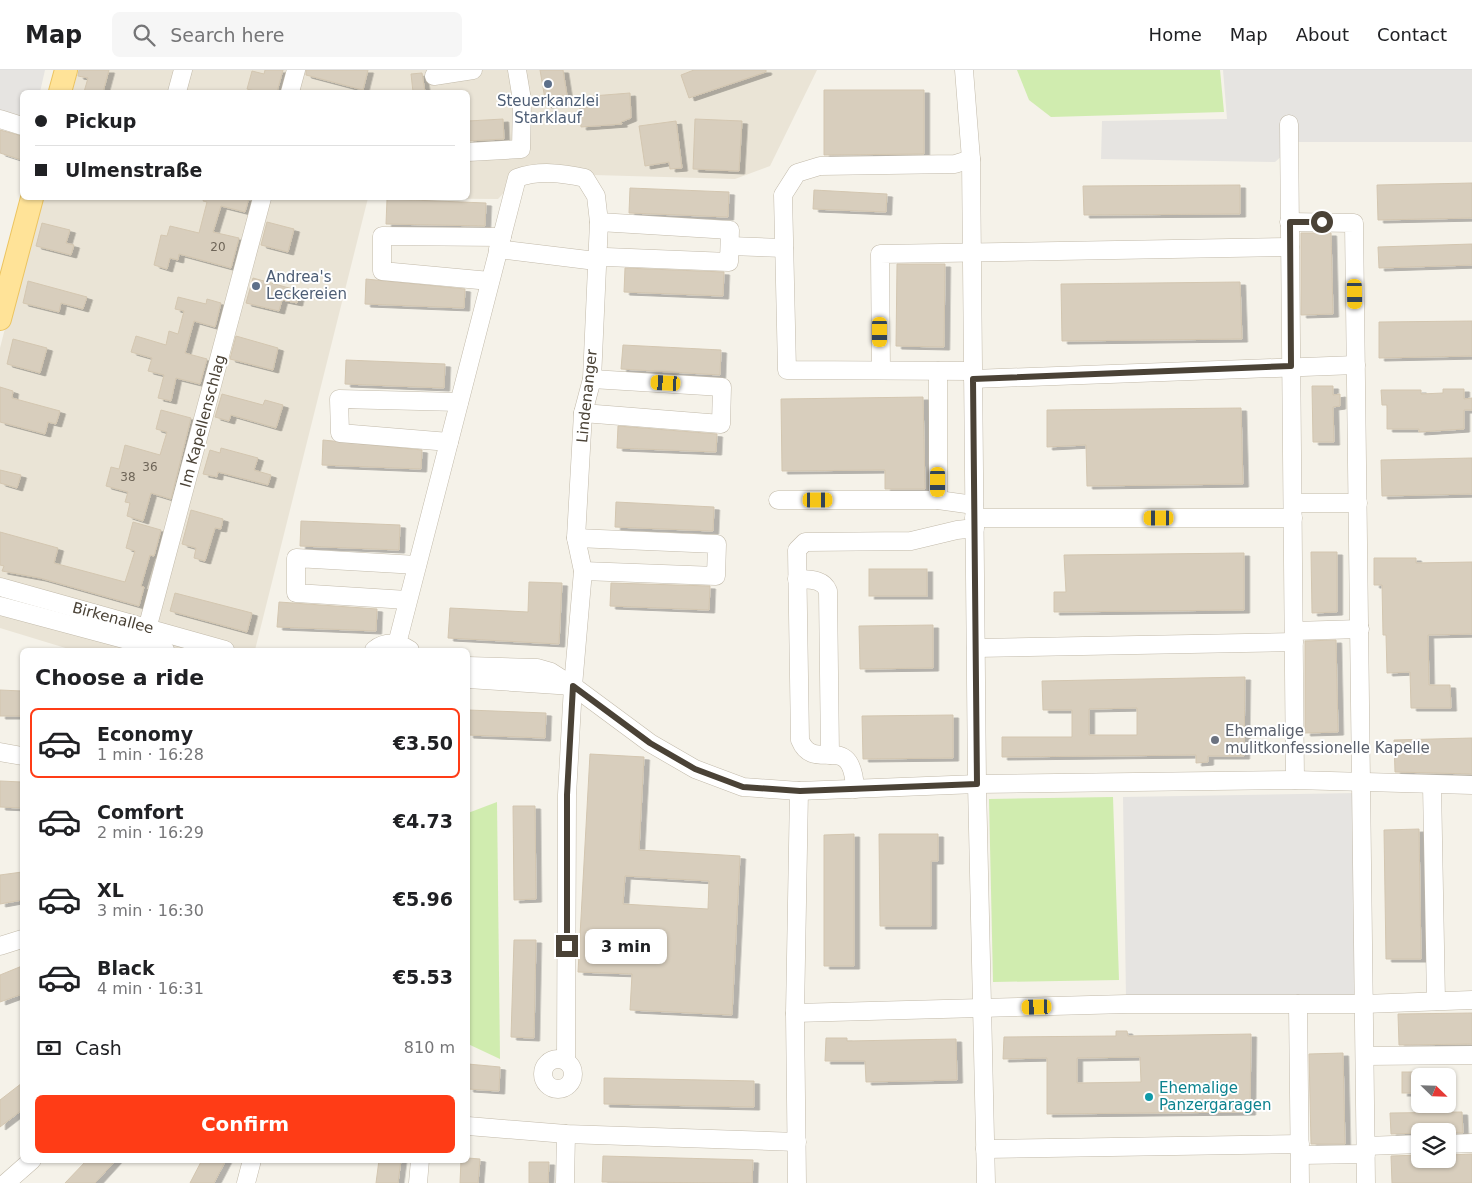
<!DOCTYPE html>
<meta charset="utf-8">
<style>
body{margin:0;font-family:"DejaVu Sans",sans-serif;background:#f6f6f6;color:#202124;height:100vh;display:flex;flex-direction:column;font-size:19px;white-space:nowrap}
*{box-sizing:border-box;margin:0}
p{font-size:16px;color:#757577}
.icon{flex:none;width:28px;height:28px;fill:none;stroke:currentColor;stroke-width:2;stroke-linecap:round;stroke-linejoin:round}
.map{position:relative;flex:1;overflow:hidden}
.drawer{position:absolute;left:20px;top:578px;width:450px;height:515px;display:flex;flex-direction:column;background:#fff;border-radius:8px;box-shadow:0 1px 4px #0004}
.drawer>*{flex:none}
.guide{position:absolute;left:20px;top:20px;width:450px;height:110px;border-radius:8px;box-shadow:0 1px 4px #0004;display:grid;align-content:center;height:110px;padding:0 15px;background:#fff}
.needle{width:32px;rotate:113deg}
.fabs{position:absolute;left:1411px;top:998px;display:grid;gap:10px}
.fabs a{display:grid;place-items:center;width:45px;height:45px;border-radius:8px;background:#fff;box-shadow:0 1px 4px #0004;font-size:25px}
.end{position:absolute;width:22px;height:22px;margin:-11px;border:6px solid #4a4236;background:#fff;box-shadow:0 0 0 2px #fff}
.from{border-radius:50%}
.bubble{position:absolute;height:35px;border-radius:8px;background:#fff;box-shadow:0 1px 4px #0004;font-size:16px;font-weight:700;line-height:35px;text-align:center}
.car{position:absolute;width:15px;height:30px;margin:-15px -8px;border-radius:6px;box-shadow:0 0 4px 1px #0007;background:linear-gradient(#f5c518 24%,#345 0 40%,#f5c518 0 76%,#345 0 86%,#f5c518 0)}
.guide b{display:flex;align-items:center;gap:18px;height:48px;font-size:19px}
.guide b+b{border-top:1px solid #e0e0e0}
.guide i{width:12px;height:12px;background:#202124}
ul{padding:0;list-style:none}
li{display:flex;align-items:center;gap:15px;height:70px;margin:0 10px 8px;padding:0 5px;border:2px solid transparent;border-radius:8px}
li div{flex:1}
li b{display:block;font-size:19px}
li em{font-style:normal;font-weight:700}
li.current{border-color:#ff3c16}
li>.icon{width:45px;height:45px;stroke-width:1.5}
h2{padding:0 15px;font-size:22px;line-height:60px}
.pay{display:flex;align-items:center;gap:12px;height:55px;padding:0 15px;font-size:19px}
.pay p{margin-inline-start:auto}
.primary-button{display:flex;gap:10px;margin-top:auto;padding:10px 15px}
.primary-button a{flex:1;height:58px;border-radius:8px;background:#ff3c16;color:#fff;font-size:20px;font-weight:700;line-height:58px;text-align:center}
header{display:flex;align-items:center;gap:30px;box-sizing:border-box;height:70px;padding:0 25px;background:#fff;border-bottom:1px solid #e0e0e0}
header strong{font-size:24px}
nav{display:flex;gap:28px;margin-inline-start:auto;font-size:18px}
.search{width:350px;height:45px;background:#f6f6f6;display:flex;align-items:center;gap:12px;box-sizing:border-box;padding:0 18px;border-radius:8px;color:#757577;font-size:19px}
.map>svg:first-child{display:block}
.residential{fill:#eae4d6}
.park{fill:#d0ecaf}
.parking{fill:#e6e4e1}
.building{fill:#d8cebd;stroke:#d3c6b0;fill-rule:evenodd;filter:url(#shadow)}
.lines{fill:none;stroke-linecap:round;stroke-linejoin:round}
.minor-casing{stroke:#c2baaa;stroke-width:19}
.major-casing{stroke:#ecc460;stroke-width:24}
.minor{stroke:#fff;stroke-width:18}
.major{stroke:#ffe398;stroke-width:22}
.route{stroke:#4a4236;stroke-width:6}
.service-dot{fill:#5c6f8a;stroke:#fff;stroke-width:2}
.worship-dot{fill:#6b7280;stroke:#fff;stroke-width:2}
.culture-dot{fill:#0f9aa8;stroke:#fff;stroke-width:2}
.labels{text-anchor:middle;stroke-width:4;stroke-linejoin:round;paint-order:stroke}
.number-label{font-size:12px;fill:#6e6558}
.service-label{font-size:15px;fill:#4e5e75;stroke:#fff}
.street-label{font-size:15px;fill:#4a4236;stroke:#fff}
.worship-label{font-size:15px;fill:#5b616d;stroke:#fff;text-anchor:start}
.culture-label{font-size:15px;fill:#0d838f;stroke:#fff;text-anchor:start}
</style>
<header>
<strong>Map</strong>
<div class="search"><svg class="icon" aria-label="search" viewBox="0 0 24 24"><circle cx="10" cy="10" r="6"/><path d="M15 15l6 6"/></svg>Search here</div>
<nav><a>Home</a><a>Map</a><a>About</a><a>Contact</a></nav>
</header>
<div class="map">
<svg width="1472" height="1113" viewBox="0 0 1472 1113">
<defs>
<filter id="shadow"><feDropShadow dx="5.5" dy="3" stdDeviation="0" flood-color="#0004"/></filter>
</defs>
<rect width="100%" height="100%" fill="#f5f2e9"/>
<path class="residential" d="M71 0H817L770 96 735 109 523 103 498 129 368 128 255 580H72L0 558V278L38 128H468V22H65Z"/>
<g class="park">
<path d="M1017 0H1220L1224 42 1051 47 1029 30Z"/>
<path d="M1113 727 1119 910 993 912 989 729Z"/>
<path d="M497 732 500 989 468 974V743Z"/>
</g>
<g class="parking">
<path d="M0 0H45L40 22H22V52L0 44Z"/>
<path d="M1223 0H1472V72H1298L1275 92 1101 89 1102 51 1227 49Z"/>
<path d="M1356 723 1359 925 1126 929 1123 727Z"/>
</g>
<g class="building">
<path d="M79 0H109L103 22H84L88 8 78 6Z"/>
<path d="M265 0H283L277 22H259L247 19 252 1 264 4Z"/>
<path d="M306 0H368L363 20 306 5Z"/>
<path d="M540 0H563L568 32 546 35Z"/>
<path d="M694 0H766V2L689 28 681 5Z"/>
<path d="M422 3 425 22H413L411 4Z"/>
<path d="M824 20H924V84L824 85Z"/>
<path d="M630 23 631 48 621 52 622 54 581 57 579 27Z"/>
<path d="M503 49 504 69 468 71V51Z"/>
<path d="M695 49 742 51 739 101 693 99Z"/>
<path d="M676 51 682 98 670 99 669 92 645 96 639 56Z"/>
<path d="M0 60 22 66V90L0 83Z"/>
<path d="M1472 113V148L1378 150 1377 115Z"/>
<path d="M1240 115V144L1084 145 1083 116Z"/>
<path d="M630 118 729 122 728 147 629 143Z"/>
<path d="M814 120 887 124 886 142 813 139Z"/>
<path d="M204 128H249L245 142 221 136 213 162 239 168 231 198 179 184 178 190 170 188 167 199 154 195 161 165 167 166 170 156 199 163 207 132 203 131Z"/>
<path d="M387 129 486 133 485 156 386 154Z"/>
<path d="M267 152 294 159 288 182 261 175Z"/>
<path d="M42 153 70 160 66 173 74 175 71 185 36 176Z"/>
<path d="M1301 163H1331L1333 244 1301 245Z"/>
<path d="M1472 174V195L1379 198 1378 177Z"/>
<path d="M897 194H945L944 277 896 276Z"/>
<path d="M625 198 724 202 723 226 624 222Z"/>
<path d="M253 208 300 221 297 233 282 230 279 241 246 233Z"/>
<path d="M366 209 465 219 464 238 365 234Z"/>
<path d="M28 211 87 227 83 239 61 233 59 242 23 233Z"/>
<path d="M1240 212 1242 269 1062 271 1061 214Z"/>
<path d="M178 227 206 234 207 229 221 233 215 257 194 251 185 283 207 289 200 314 176 308 171 331 158 328 164 305 148 301 152 288 131 282 136 266 166 275 169 261 178 264 184 241 175 239Z"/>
<path d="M1472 251V286L1379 288V252Z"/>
<path d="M236 266 278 278 273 300 230 289Z"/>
<path d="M13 269 47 278 40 303 7 294Z"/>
<path d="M623 275 721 280 720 305 621 299Z"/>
<path d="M346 290 445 294 444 318 345 314Z"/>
<path d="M1312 316H1333V325L1340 324V336L1333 337 1334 372H1313Z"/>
<path d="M0 317 13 321 12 328 60 341 56 354 48 352 45 364 0 352Z"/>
<path d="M1443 319H1464V329L1472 328V340H1464V359L1419 362V359H1387V335H1382L1381 320H1421V324L1443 323Z"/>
<path d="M222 324 263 335 265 330 283 335 276 358 231 345 229 351 215 347Z"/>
<path d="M923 327 925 419H885V400L782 401 781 329Z"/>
<path d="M1241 338 1243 414 1087 416 1086 375 1047 377V340Z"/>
<path d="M161 340 191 348 171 429 151 423 143 451 127 446 130 433 125 432 128 422 106 416 111 397 119 399 125 375 160 385 167 362 156 359Z"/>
<path d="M618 356 717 364 716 382 617 378Z"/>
<path d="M323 370 422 380 421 399 322 395Z"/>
<path d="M221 378 258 388 254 400 271 405 268 415 218 402 217 407 203 404 210 380 220 383Z"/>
<path d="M1472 388V424L1382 426 1381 390Z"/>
<path d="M0 400 21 405 17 418 0 413Z"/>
<path d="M616 432 714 437 713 461 615 457Z"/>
<path d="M191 440 223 449 221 459 215 458 205 491 194 488 196 478 182 474Z"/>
<path d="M301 451 400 455 399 480 300 476Z"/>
<path d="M133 452 161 460 154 486 150 485 141 516 144 517 139 536 40 508 2 501 4 496 0 495V462L58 478 54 493 125 512 135 481 126 478Z"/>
<path d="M1311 482H1337V542L1312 543Z"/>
<path d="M1244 483V540L1054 542V522H1066L1064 485Z"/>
<path d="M1374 488H1416V493L1472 492V564L1428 565 1429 615H1450L1451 638H1411L1410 602 1387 603 1386 565H1383L1382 515H1374Z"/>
<rect x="869" y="499" width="58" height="27"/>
<path d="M529 512 562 513 559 574 448 568 450 538 528 542Z"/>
<path d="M611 513 710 516 709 540 610 536Z"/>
<path d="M175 523 252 543 247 562 170 541Z"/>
<path d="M279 532 377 539 376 561 277 557Z"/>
<path d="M933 555V598L860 599 859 556Z"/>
<path d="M1336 570 1338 662 1305 663V571Z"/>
<path d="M1245 607 1244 686H1208V692L1196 693V685L1002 687V667H1072V640H1043L1042 611ZM1137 638V665H1089V639Z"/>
<path d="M0 620 22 621V646H0Z"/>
<path d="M468 640 546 643 545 668 468 665Z"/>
<path d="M953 645V688L863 689 862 646Z"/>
<path d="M1472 668V704L1395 702 1394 670Z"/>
<path d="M590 684 644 687 639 780 740 786 732 945 630 940 632 904 578 902ZM625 806 709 811 708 839 623 834Z"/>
<path d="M0 711 22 712V738L0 737Z"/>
<path d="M513 736H535L536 829 514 830Z"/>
<path d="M1419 759 1421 889H1386L1384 760Z"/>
<path d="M854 764V896H824V765Z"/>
<path d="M879 764H938V791H931V856H880Z"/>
<path d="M22 802V830L0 834V805Z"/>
<path d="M514 870H536L534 968 511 967Z"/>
<path d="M22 896V924L0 932V905Z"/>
<path d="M1472 943V974L1399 975 1398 944Z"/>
<path d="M1116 961H1127L1128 966 1251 964 1250 1042 1047 1044V988L1003 989 1004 967 1116 966ZM1140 987 1141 1012 1077 1013V988Z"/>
<path d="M826 968H847V971L956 969 957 1010 866 1012 865 991H825Z"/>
<path d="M1343 983 1345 1074H1311L1309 984Z"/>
<path d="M468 994 500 997 499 1021 468 1019Z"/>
<rect x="1402" y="1002" width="18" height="21"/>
<path d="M604 1008 754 1011V1037L604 1034Z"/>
<path d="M22 1013V1040L0 1057V1030Z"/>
<path d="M1462 1042 1463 1063 1420 1061V1063L1391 1064 1390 1043Z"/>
<path d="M1448 1085 1472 1084V1113H1392L1391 1086 1420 1085V1089H1448Z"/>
<path d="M603 1086 753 1090 752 1113 602 1112Z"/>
<path d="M468 1088 480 1089 478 1113H460L461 1090H468Z"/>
<path d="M87 1090H116L95 1113H65Z"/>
<path d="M202 1090H226L214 1113H190Z"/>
<path d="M379 1090H401L398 1113H376Z"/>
<path d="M529 1092H549L548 1113H529Z"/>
</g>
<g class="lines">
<g class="minor-casing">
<g id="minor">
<path d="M964 0 971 89 977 714 986 1113"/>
<path d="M434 6 473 0"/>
<path d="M177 22 183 0"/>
<path d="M290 22 296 0"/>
<path d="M0 49 22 56"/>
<path d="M1289 54 1295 710"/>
<path d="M468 82 521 79 522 30 517 0"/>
<path d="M971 89 955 94 820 96 797 103 783 125 787 300 973 301"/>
<path d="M1289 152 1354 153 1366 1113"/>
<path d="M730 176 784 178"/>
<path d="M498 179 596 191 606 187 729 192 730 160 599 152"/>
<path d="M490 211 382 201V166L502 167"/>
<path d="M881 300 880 184 1290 177"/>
<path d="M973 309 1356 295"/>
<path d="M583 343 721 354 722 317 592 309"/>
<path d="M449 372 340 363 339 329 459 332"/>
<path d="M778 430H938L974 435"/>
<path d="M938 430V301"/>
<path d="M1293 433H1358"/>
<path d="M974 448H1293"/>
<path d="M576 468 717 474 716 506 583 501"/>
<path d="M797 509C808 510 823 508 828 521L830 685"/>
<path d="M0 517 225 580"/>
<path d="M407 530 296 523V488L417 495"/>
<path d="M0 536 165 580"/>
<path d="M1294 561 1360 559"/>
<path d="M143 574 262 128"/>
<path d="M397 574 517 108C539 100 562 103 585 108L596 126 599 152 592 309 583 343 576 468 583 501 573 616 567 725 566 991"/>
<path d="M976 578 1294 572"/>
<path d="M374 580C385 571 399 572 410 580"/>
<path d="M468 596 537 598 551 602 573 616 468 609"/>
<path d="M573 616 650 673 695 699 743 717 799 721 977 714 1295 710 1472 715"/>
<path d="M0 682 22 686"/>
<path d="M1432 715 1436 931"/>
<path d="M855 719C852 658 814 705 800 670L797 480 805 472 911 471 957 460 975 458"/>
<path d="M0 876 22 869"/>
<path d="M1298 934 1300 1113"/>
<path d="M795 943 1127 934H1364L1472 930"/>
<path d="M1365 986 1472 985"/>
<circle cx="558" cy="1004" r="15"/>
<path d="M468 1056 566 1064 797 1072"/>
<path d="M1448 1074 1472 1073"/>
<path d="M1366 1076 1420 1074"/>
<path d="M985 1079 1300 1074"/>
<path d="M1300 1085 1366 1084"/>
<path d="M7 1112 32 1090"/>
<path d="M246 1113 252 1090"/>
<path d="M418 1113 420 1090"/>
<path d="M565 1113 566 1064"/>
<path d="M797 1113 795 943 799 721"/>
</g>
</g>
<g class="major-casing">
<g id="major">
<path d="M60 22 66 0"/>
<path d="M0 249 32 128"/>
</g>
</g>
<use href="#minor" class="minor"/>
<use href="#major" class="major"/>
</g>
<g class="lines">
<path class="route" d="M567 876V725L573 616 650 673 695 699 743 717 800 721 977 714 973 309 1291 296 1290 152H1322"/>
</g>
<g class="service-dot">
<circle cx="548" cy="14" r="5"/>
<circle cx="256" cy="216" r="5"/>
</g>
<circle class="worship-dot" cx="1215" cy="670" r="5"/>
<circle class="culture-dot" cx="1149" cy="1027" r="5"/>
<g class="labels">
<g class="number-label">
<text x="218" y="181">20</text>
<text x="150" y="401">36</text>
<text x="128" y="411">38</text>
</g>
<g class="service-label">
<text x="548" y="36">Steuerkanzlei<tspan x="548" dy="17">Starklauf</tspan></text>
<text x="266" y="212" text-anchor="start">Andrea's<tspan x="266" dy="17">Leckereien</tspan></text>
</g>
<g class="street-label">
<text transform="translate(587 326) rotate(-84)" y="5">Lindenanger</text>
<text transform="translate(203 351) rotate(-75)" y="5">Im Kapellenschlag</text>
<text transform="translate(113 548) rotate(15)" y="5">Birkenallee</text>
</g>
<g class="worship-label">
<text x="1225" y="666">Ehemalige<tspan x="1225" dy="17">mulitkonfessionelle Kapelle</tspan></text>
</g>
<g class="culture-label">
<text x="1159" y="1023">Ehemalige<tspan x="1159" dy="17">Panzergaragen</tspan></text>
</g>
</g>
</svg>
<div class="fabs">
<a><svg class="needle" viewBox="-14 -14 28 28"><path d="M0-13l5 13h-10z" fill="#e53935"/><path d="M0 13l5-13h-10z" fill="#757577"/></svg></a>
<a><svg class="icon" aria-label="layers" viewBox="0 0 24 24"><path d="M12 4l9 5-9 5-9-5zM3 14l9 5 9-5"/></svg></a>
</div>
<i class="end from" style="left:1322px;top:152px"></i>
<i class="end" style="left:567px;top:876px"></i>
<div class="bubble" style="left:585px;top:859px;width:82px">3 min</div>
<i class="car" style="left:1355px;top:224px;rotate:179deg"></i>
<i class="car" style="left:880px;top:262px;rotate:180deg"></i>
<i class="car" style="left:666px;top:313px;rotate:273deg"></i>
<i class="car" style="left:938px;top:412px;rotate:180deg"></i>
<i class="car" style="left:818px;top:430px;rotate:90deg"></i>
<i class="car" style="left:1159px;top:448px;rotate:270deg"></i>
<i class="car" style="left:1037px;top:937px;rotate:268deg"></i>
<div class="guide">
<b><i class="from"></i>Pickup</b>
<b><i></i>Ulmenstraße</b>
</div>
<section class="drawer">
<h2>Choose a ride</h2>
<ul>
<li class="current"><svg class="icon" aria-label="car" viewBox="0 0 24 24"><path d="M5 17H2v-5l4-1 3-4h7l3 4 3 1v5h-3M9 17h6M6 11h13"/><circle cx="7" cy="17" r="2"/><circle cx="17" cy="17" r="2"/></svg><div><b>Economy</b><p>1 min · 16:28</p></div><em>€3.50</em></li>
<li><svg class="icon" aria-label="car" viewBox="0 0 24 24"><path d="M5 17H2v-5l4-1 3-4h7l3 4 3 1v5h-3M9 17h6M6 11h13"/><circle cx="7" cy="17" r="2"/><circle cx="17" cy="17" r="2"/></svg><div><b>Comfort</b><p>2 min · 16:29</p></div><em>€4.73</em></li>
<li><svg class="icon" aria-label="car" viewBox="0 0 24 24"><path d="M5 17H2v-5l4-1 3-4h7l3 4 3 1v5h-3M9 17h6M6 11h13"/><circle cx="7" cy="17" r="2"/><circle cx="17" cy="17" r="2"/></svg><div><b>XL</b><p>3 min · 16:30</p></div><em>€5.96</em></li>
<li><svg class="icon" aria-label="car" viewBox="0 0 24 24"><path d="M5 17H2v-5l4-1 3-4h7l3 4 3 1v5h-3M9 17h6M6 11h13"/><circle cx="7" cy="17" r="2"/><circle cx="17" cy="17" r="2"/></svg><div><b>Black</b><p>4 min · 16:31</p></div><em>€5.53</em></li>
</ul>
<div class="pay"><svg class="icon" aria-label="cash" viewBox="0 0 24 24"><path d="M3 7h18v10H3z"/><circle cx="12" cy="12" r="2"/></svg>Cash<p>810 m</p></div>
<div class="primary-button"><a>Confirm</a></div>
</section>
</div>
